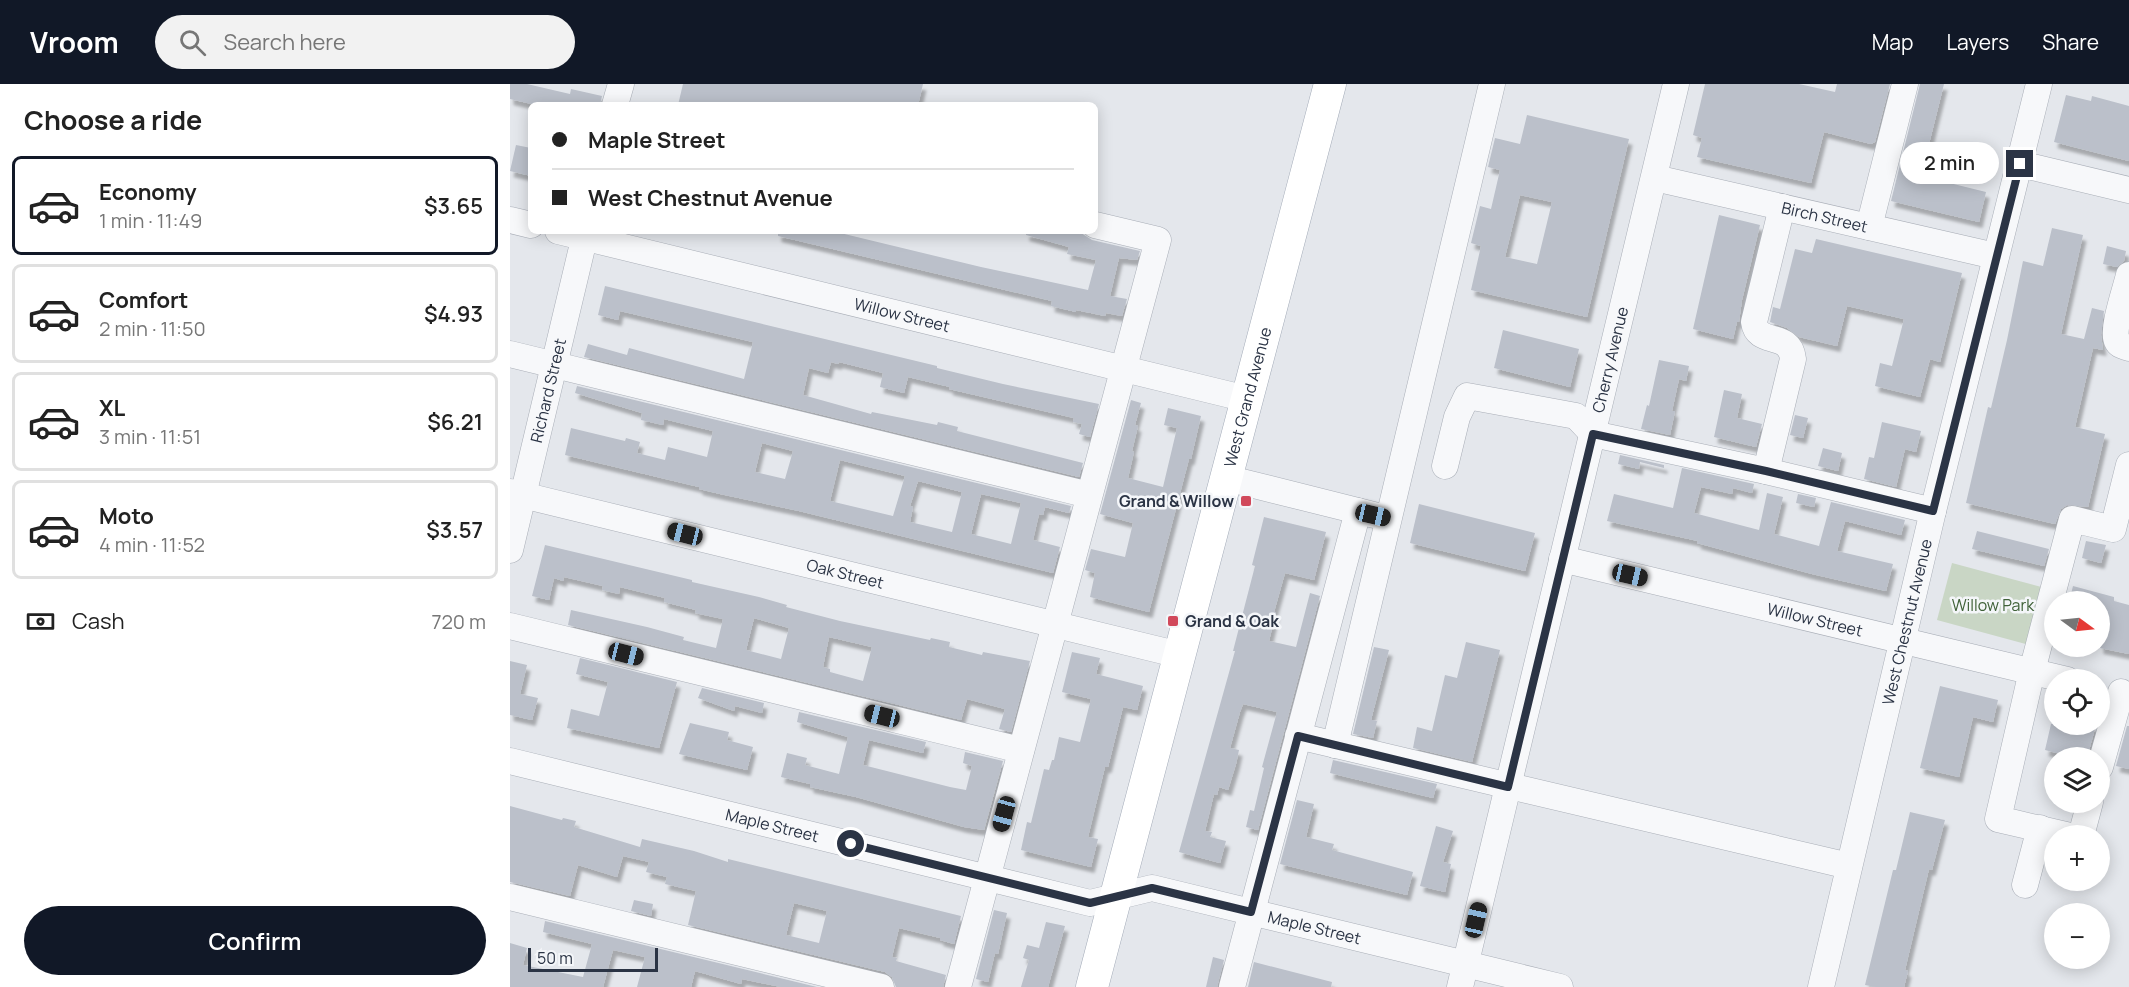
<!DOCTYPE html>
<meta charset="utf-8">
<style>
body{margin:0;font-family:Manrope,sans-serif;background:#f2f2f2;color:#222;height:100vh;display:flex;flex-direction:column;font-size:22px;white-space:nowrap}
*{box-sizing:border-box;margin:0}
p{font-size:20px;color:#767676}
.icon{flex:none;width:33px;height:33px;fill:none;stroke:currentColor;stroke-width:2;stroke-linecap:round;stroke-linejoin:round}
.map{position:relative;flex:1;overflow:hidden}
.details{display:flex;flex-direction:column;background:#fff;width:510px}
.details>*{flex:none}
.guide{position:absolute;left:18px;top:18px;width:570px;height:132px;border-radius:9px;box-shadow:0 3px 15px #0003;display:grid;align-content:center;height:132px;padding:0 24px;background:#fff}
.needle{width:39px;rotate:105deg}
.controls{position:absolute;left:1534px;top:507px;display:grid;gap:12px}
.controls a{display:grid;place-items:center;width:66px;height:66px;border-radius:50%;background:#fff;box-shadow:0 3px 15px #0003;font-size:30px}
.scale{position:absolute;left:18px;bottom:15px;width:130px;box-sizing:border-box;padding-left:6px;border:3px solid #2b3445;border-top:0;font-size:16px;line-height:21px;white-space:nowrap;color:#2b3445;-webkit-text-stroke:4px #f4f6f9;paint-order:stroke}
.end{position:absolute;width:27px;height:27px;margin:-14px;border:8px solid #2b3445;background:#fff;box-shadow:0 0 0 3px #fff}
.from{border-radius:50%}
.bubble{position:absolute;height:42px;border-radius:21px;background:#fff;box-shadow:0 3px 15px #0003;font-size:20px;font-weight:600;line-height:42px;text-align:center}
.car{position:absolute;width:18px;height:36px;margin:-18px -9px;border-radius:8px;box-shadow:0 0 4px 2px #0007;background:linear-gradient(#222 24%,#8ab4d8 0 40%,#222 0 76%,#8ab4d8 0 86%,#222 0)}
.guide b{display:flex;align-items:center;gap:21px;height:57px;font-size:22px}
.guide b+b{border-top:2px solid #e0e0e0}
.guide i{width:15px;height:15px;background:#222}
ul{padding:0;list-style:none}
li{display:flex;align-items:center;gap:18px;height:99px;margin:0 12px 9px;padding:0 12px;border:3px solid #e0e0e0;border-radius:9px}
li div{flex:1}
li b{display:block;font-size:22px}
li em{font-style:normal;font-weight:600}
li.current{border-color:#111827}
li>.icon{width:54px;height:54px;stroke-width:1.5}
h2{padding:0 24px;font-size:27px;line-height:72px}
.pay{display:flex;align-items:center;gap:15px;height:66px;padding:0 24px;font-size:22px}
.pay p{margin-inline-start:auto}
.button{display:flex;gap:12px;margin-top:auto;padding:12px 24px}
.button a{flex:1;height:69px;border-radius:36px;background:#111827;color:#fff;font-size:24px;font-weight:600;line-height:69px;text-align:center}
header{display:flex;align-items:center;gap:36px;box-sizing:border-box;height:84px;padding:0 30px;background:#111827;color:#fff}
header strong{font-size:28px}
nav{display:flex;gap:33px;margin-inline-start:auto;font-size:21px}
.search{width:420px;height:54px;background:#f2f2f2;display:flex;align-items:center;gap:15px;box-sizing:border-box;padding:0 21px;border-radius:33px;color:#767676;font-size:22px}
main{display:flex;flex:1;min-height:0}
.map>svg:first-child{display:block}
.green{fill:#c9d6c5}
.building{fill:#bbc0ca;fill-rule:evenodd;filter:url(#shadow)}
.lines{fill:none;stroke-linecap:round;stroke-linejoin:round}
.minor-casing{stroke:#a9aeb7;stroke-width:27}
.major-casing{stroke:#a3abb8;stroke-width:33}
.minor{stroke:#f7f8fa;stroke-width:26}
.major{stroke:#fff;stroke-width:32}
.route{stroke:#2b3445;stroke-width:8}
.poi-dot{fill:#d1495b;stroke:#f4f6f9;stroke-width:2}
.labels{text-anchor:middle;stroke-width:5;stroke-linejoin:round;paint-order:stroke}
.street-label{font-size:16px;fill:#2b3445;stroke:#f4f6f9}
.poi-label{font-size:16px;font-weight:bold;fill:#2b3445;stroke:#f4f6f9;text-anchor:end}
.park-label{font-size:16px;fill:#3f6138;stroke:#f4f6f9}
</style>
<header>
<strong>Vroom</strong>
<div class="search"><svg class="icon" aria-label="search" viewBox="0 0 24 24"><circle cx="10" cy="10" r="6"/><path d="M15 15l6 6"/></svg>Search here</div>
<nav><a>Map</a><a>Layers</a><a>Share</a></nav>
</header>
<main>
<section class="details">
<h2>Choose a ride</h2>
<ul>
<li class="current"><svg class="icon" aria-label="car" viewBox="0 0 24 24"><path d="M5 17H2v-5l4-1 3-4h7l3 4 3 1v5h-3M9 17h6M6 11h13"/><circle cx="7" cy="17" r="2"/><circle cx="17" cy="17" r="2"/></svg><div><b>Economy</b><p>1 min · 11:49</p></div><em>$3.65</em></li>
<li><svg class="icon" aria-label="car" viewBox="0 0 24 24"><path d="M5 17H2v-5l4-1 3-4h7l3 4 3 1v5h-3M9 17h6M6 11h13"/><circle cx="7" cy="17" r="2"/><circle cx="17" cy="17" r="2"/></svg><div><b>Comfort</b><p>2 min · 11:50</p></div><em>$4.93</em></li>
<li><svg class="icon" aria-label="car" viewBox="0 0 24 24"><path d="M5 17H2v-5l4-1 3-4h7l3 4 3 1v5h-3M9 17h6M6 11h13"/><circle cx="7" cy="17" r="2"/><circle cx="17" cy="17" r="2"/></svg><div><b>XL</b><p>3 min · 11:51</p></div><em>$6.21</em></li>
<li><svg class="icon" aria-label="car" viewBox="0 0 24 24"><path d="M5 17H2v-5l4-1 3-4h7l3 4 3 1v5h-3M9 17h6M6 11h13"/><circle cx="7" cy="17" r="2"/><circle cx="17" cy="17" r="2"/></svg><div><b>Moto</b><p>4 min · 11:52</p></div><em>$3.57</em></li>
</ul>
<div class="pay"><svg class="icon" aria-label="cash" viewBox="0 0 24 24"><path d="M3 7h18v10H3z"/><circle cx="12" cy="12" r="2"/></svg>Cash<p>720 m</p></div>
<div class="button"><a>Confirm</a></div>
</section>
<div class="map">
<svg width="1619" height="903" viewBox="0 0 1619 903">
<defs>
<filter id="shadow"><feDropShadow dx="3.5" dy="6" stdDeviation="1.5" flood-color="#0004"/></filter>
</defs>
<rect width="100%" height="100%" fill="#e4e7ec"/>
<path class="green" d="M1442 479 1539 505 1523 562 1427 536Z"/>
<g class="building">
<path d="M0 0H17L60 10 61 5 92 12 90 21H26L0 15Z"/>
<path d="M173 0H413L408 21H168Z"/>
<path d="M1195 0H1289L1325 8 1327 0H1380L1365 58 1361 60 1314 48 1301 99 1187 73 1192 54 1183 51Z"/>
<path d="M1410 0H1434L1411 92 1476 108 1469 138 1381 117Z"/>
<path d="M1556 11 1581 17 1582 12 1619 22V77L1544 58Z"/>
<path d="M1017 31 1119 55 1077 233 961 206 971 162 961 159 970 122 981 125 990 86 978 83 985 54 1010 60ZM1010 111 1042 118 1027 180 995 173Z"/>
<path d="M6 61 21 64V92L0 87Z"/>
<path d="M1209 131 1250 141 1232 216 1229 238H1227L1223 255 1183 245Z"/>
<path d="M1542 144 1573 151 1551 250 1574 255 1582 224 1594 227 1591 251 1593 266 1583 264 1565 343 1595 350 1578 423 1557 421 1551 425 1545 440 1456 419 1478 323 1481 324 1497 256 1513 177 1533 182Z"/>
<path d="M268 147H322L471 183 578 206 586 176 557 170 559 163 516 151V147H568L582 156 630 167 627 176 609 174 600 212 617 215 612 232 596 229 595 232 566 226V228L541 222 542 217 268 152Z"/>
<path d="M1306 155 1452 189 1430 278 1420 275 1410 313 1365 302 1370 279 1382 282 1394 235 1337 222 1327 262 1289 253 1277 244 1260 238 1263 223 1270 225 1285 165 1302 169Z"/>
<path d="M1597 162 1616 167 1614 177 1607 183 1593 180Z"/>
<path d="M95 202 427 282V284L493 300 589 320 580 353 569 350 572 340 563 338 564 334 439 305 440 303 398 293 394 309 370 303 373 289 329 278 328 280 321 278 318 289 299 284 293 311 361 330 362 328 427 341 428 338 448 343 447 347 573 379 569 393 74 273 78 260 117 271 119 264 234 295 243 258 110 227 108 236 88 231Z"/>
<path d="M993 246 1069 265 1060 303 984 284Z"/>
<path d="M1149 276 1179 282 1176 297 1169 295 1162 327H1165L1160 351 1131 345 1137 321 1139 322Z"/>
<path d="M67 302 561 422 559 429 535 423 533 431 529 430 523 456 550 463 543 489 289 427 210 410 189 405V403L55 371 61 344 115 357 116 354 130 358 127 369 155 376 158 363 197 373 203 347 154 335 153 341 131 336 132 329 65 309ZM252 359 283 367 275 395 245 388ZM330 376 395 392 383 432 320 417ZM408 397 452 408 442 448 400 438 403 423 400 422ZM471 410 511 419 501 460 461 450Z"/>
<path d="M1214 306 1232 310 1227 334 1252 340 1246 363 1204 353Z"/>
<path d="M621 316 631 319 625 341 628 342 622 367 624 368 618 394 653 403 667 344 654 341 658 324 691 332 681 375H679L639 528 580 513 585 489 575 486 581 465 615 473 623 439 590 430Z"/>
<path d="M1285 331 1298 334 1293 354 1280 351Z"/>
<path d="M1372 338 1411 347 1406 368 1395 365 1386 403 1354 395 1359 373 1364 374Z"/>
<path d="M1313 364 1332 369 1328 387 1308 382Z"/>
<path d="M1110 371 1154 381V384L1130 378 1129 385 1108 380Z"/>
<path d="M1172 384 1244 400 1242 409 1223 404 1222 410 1191 403 1184 429 1249 446 1257 409 1273 413 1264 450 1309 462 1321 418 1395 436 1391 451 1335 437 1327 467 1383 480 1376 507 1302 490 1187 459 1188 457 1097 437 1104 410 1163 424Z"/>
<path d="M1288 410 1306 414 1304 423 1286 419Z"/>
<path d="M909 420 1025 449 1015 487 900 459Z"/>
<path d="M754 433 816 448 804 496 775 489 764 528H766L759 557 786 563 800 509 810 512 748 746 736 743 740 726 744 727 754 684 752 683 767 628 733 620 730 628 720 664 729 666 726 680 718 706 709 703 707 711 704 710 695 747 702 748 700 753 716 757 710 779 669 768 725 567H723L745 482 742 481Z"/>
<path d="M1467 447 1539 465 1534 482 1462 465Z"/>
<path d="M1576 457 1596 461 1591 479 1572 474Z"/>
<path d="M35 461 182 496V498L249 513 277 521 276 523 330 537 420 556 421 554 440 558 439 563 472 571 473 568 520 577 501 648 489 645 495 625 457 615 451 636 58 541 61 526 137 543 174 553 173 556 206 564 213 535 185 529 186 526 154 518 155 514 110 503 109 510 92 506 93 502 54 493 53 497 44 494 39 516 22 512ZM244 534 279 544 271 575 236 566ZM319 553 362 563 353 597 320 588V585L313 583Z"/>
<path d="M1563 502 1604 513V517L1619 521V570L1590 564V518H1559Z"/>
<path d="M956 558 990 566 962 678 903 664 907 643 922 647 935 591 947 594Z"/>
<path d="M864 563 879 566 861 636 867 637 863 654 843 650Z"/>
<path d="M562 568 590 574 586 590 633 602 627 626 613 623 598 683H595L578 753 588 755 581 783 511 766 517 738 521 739 534 685 539 686 542 676H544L549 653 570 658 581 615 552 608Z"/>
<path d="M70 574 167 598 149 664 57 644 61 625 89 632 98 598 66 590Z"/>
<path d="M0 577 17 581 10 610 28 614 22 636 0 631Z"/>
<path d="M1430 602 1488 616 1483 638 1463 633 1449 693 1410 684Z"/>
<path d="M192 604 254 619 252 629 225 622 224 627 188 614Z"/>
<path d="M289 628 416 658 413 669 359 656 353 681 440 703 456 706 462 682 453 679 455 668 493 677 474 746 454 743 346 713 300 703V700L271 693 277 669 297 674 295 681 329 690 338 653 287 638Z"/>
<path d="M180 639 219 648 217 656 243 663 237 686 169 670Z"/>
<path d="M1541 640 1586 641 1577 674H1566L1535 666Z"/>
<path d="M1617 642H1619V685L1606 682Z"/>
<path d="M823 676 927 700 923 714 820 689Z"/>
<path d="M787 716 804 720 796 753 824 760 822 766 903 788 897 811 770 780Z"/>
<path d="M0 722 52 736 53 734 66 737 64 743 130 763 132 755 184 767 218 778V775L451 832 444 860 430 856V854L389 844 382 873 387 874 386 877 436 891 433 903H386L382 893 375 888 178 841 186 807 155 800 157 793 136 788 139 778 113 772 107 793 68 781 60 812 0 798ZM284 819 317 827 309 859 276 851Z"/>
<path d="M1400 728 1435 736 1422 786 1419 785 1395 886 1398 887 1394 903H1366L1355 901 1383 786H1386Z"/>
<path d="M926 742 943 747 933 778 941 780 935 808 910 802Z"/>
<path d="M124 816 143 820 141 832 121 827Z"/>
<path d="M484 826 497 829 488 870 485 869 478 898 466 895Z"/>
<path d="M35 837 307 903H271L232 895 231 900 185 887 181 903H127L135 873 103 866 93 903H0V859L17 864 13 881 73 893 82 860 33 848Z"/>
<path d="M536 838 555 842 538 903H511L519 876 513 874 517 861 529 864Z"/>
<path d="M703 873 714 876 707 903H696Z"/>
<path d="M744 878 822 898 821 903H738Z"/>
</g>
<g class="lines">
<g class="minor-casing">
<g id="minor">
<path d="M105 21 111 0"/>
<path d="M1510 80 1619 106"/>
<path id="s1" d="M1145 94 1485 172"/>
<path d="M0 136 21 141"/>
<path d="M1359 143 1395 0"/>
<path id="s2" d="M48 147 737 315"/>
<path d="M1619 191C1616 204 1601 247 1607 257 1609 262 1614 262 1619 264"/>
<path d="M0 270 579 411"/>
<path d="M935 382 947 333 957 312 1066 332 1083 350 1256 387 1423 427"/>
<path d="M1256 387 1283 275C1280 246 1247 263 1244 238L1272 123"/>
<path d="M716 394 864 431"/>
<path id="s3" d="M0 408 670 571"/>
<path id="s4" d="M0 466 76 147"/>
<path id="s5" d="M1052 475 1557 596"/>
<path d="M0 542 511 666"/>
<path d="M788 652 1339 782"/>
<path d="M825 661 982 0"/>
<path id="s6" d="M0 677 580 819 642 804 1050 903"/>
<path d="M1590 683 1611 608"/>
<path d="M1560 752 1488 735 1522 587 1562 435 1603 445 1619 381"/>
<path d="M1571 752 1580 718"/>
<path d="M1515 801 1530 744"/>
<path d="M0 813 371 903"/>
<path d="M448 903 648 156 585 141"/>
<path d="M722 903 848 427"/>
<path id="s7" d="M950 903 1166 0"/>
<path id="s8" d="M1311 903 1423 427 1529 0"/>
</g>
</g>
<g class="major-casing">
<g id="major">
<path id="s9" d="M582 903 820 0"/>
</g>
</g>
<use href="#minor" class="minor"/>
<use href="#major" class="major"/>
</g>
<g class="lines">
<path class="route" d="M341 760 580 819 642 804 741 828 788 652 998 703 1083 350 1256 387 1423 427 1510 80"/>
</g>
<g class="poi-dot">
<rect x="730" y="411" width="12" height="12" rx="3"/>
<rect x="657" y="531" width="12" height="12" rx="3"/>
</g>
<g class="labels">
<g class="street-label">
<text dy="6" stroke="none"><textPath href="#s1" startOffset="174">Birch Street</textPath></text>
<text dy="6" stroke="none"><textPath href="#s2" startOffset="354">Willow Street</textPath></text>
<text dy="6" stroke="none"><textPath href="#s7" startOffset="645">Cherry Avenue</textPath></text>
<text dy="6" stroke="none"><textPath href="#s4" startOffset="164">Richard Street</textPath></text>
<text dy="6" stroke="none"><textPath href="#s9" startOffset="610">West Grand Avenue</textPath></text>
<text dy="6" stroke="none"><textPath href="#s3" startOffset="345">Oak Street</textPath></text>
<text dy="6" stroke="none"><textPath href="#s5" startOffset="260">Willow Street</textPath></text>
<text dy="6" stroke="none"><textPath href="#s8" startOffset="375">West Chestnut Avenue</textPath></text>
<text dy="6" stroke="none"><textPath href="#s6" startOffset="270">Maple Street</textPath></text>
<text dy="6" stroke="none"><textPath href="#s6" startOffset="828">Maple Street</textPath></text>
</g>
<g class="poi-label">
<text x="724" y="423">Grand &amp; Willow</text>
<text x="675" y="543" text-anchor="start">Grand &amp; Oak</text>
</g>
<g class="park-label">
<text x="1483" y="527">Willow Park</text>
</g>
</g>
</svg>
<div class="controls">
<a><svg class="needle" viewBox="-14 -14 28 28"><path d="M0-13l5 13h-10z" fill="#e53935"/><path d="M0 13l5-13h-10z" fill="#767676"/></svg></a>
<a><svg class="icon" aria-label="locate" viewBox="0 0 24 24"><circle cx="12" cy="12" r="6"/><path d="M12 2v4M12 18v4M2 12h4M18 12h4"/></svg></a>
<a><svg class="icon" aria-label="layers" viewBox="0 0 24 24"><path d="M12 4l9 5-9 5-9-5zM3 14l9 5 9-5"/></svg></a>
<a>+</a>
<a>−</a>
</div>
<div class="scale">50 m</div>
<i class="end from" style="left:341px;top:760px"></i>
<i class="end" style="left:1510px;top:80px"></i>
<div class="bubble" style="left:1390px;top:58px;width:99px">2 min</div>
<i class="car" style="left:863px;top:431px;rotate:103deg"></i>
<i class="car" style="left:175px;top:450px;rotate:284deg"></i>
<i class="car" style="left:1120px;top:491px;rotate:103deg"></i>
<i class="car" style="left:116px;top:570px;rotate:104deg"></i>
<i class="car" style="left:372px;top:632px;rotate:284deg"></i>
<i class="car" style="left:494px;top:730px;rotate:195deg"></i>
<i class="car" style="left:966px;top:836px;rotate:13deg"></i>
<div class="guide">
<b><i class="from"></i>Maple Street</b>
<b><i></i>West Chestnut Avenue</b>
</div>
</div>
</main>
